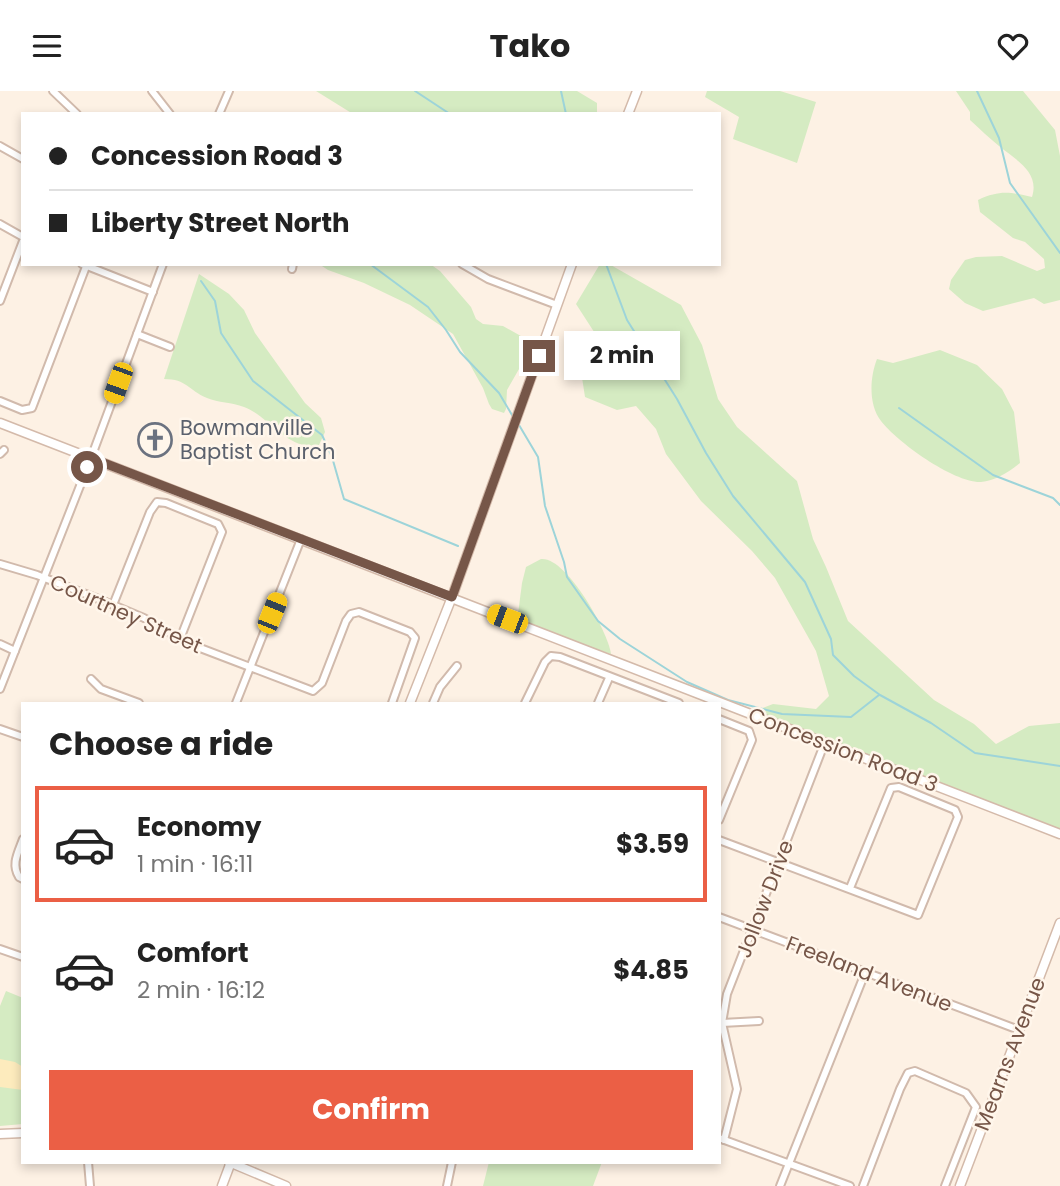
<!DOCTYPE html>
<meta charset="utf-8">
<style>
body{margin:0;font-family:Poppins,sans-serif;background:#f2f2f2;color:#222;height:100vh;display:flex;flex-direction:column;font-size:26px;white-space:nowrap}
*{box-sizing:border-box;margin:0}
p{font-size:23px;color:#767676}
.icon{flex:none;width:38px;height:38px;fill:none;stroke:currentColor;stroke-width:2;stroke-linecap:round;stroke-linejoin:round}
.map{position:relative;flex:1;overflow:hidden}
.details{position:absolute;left:21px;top:611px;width:700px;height:462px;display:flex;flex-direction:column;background:#fff;border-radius:0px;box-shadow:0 4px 10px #0003}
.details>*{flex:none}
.top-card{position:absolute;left:21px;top:21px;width:700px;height:154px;border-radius:0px;box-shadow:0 4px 10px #0003;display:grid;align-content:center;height:154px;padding:0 28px;background:#fff}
.end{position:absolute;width:32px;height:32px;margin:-16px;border:9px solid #765648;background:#fff;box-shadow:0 0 0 4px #fff}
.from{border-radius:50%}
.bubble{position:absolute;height:49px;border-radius:0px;background:#fff;box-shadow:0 4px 10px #0003;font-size:23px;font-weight:700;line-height:49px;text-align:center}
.car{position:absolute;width:21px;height:42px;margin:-21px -10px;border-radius:9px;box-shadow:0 0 5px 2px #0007;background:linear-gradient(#f5c518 24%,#345 0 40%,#f5c518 0 76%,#345 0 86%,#f5c518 0)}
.top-card b{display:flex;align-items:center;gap:24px;height:66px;font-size:26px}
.top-card b+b{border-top:2px solid #e0e0e0}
.top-card i{width:18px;height:18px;background:#222}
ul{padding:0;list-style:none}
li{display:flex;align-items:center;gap:21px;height:116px;margin:0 14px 10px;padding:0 14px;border:4px solid transparent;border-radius:0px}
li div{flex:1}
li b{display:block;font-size:26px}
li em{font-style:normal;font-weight:700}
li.selected{border-color:#eb5f45}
li>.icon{width:63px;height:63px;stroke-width:1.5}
h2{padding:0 28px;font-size:32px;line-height:84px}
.cta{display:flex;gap:14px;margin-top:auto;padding:14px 28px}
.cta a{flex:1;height:80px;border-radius:0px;background:#eb5f45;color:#fff;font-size:28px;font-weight:700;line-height:80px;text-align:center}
header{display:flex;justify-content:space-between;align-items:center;height:91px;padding:0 28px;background:#fff;font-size:32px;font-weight:700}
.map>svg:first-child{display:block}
.green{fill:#d5ebc2}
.sand{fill:#fdebbd}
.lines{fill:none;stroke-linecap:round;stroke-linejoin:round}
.stream{stroke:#9dd4d9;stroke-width:2}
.street-casing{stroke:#d1baac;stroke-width:10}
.secondary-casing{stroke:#d4baaa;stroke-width:11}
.street{stroke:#fff;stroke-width:6}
.secondary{stroke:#fff;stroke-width:8}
.route{stroke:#765648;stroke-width:9}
.labels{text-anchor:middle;stroke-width:5;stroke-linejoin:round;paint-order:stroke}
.worship-label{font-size:21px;fill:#5b616d;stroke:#fff6eb;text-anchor:start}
.street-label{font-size:21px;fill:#765648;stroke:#fff6eb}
</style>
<header><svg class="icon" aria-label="menu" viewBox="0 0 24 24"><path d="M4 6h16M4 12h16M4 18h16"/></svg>Tako<svg class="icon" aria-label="heart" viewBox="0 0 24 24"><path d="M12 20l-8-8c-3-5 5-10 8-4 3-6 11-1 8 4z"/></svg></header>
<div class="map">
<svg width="1060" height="1095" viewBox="0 0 1060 1095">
<rect width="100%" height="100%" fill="#fdf1e4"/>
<g class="green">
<path d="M316 0H577L597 12V23H353Z"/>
<path d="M707 0H780L816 11 797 72 733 48 739 26 705 6Z"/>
<path d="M956 0H1023L1055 39 1060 65V209L1044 213 1034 207 983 220 965 212 949 198 951 189 965 169 976 166 1002 165 1037 180 1045 177 1044 168 1025 151 1013 147 980 121 978 109C1000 99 1009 101 1032 106 1040 81 1016 69 999 55 989 47 980 38 970 29V21Z"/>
<path d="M319 173H430L440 180 471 216 476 228 483 233 503 235 528 249 531 257 507 299 506 318 504 322 492 318 489 313 483 297 453 243 410 214 364 192 328 179Z"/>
<path d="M600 173H609L681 214 702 254 718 308 737 336 797 390 813 448 826 476 848 530 934 609 974 633 996 653 1029 635 1060 632V742L759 629 755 620 773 613 816 618 829 605 816 560 775 487 752 460 701 410 666 363 656 338 636 315 617 319 585 306 581 280 598 247 576 213Z"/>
<path d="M199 183 229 203 244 219 255 242 305 312 321 327 325 341 319 354C288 361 269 325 244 316 232 311 218 312 207 307 188 299 187 288 164 288Z"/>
<path d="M940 259 977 274 1002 298 1014 321 1020 372C1009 381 995 390 981 391 954 392 897 351 881 330 868 313 870 286 877 268L893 272Z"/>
<path d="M541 468C566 465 608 540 611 563L517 531 522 492 526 476Z"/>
<path d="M6 900 23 907V1033L0 1035V915Z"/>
<path d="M489 1071H602L593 1095H483Z"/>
</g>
<path class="sand" d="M0 968 15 971 23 976V999L0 996Z"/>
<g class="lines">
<g class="stream">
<path d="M415 0 450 23"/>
<path d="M561 0 566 23"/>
<path d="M977 0 999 47 1010 92 1060 162"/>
<path d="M370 173 428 216 446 239 460 261 499 302 512 324"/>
<path d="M606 173 627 229 677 308 706 362 733 405 805 491 831 548 833 564 854 585 880 604 931 632 975 662 1060 675"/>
<path d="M201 190 215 210 221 242 253 290 322 344 332 366 344 408 458 455"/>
<path d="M899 317 993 384 1053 407 1060 414"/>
<path d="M519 334 538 366 545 415 564 471 567 486 598 530 620 548 687 591 728 609 782 623 851 626 879 604"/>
</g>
<g class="street-casing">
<g id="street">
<path d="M53 0 77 23"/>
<path d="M152 0 170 23"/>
<path d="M219 23 229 0"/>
<path d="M0 55 23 68"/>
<path d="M0 133 23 146"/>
<path d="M82 173 153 201"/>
<path d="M462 173 488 188 557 214"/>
<path d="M292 178 293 173"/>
<path d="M0 210 23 150"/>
<path d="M137 243 170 256"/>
<path d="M0 310 22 319 32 317 87 173"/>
<path d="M0 363 4 359"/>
<path d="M0 473 37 484 106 511 144 527 187 552 313 600 322 592 346 530 351 523 359 521 410 541 415 547 392 612"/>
<path d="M113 514 150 421 157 411 166 412 218 433 222 441 180 548"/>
<path d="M0 553 15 560"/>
<path d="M91 588 101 598 139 612"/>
<path d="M0 598 91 367 163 173"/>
<path d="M236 612 301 448"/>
<path d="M433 612 440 596 457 575"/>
<path d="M525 612 545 571 551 565 560 566 679 612"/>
<path d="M598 612 609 587"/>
<path d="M719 628 749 640 752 649 719 729"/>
<path d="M0 638 23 646"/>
<path d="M23 748C18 762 11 773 19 786L23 788"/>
<path d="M719 749 918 824 958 726 955 719 899 696 891 697 850 797"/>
<path d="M719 826 1019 939"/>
<path d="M0 858 23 866"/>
<path d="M722 932 759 930"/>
<path d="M719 1047 850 1095"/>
<path d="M724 1049 737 998 722 932 727 903 825 651"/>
<path d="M88 1071 90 1095"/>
<path d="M447 1095 452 1071"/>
<path d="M780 1095 865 882"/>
<path d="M863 1095 900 998 908 982 915 980 966 1002 976 1016 945 1095"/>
</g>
</g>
<g class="secondary-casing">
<g id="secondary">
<path d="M628 23 637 0"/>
<path d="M0 332 1060 743"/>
<path d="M410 612 452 506 572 173"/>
<path d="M0 1043 23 1042"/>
<path d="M229 1071 286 1095"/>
<path d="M222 1095 231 1071"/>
<path d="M960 1095 1060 832"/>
</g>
</g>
<use href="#street" class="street"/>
<use href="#secondary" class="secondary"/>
</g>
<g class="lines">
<path class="route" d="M87 376 91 367 452 506 539 265"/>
</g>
<defs>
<g id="church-ring" transform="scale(1.75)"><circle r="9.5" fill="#fff6eb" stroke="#6b7280" stroke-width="1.5"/><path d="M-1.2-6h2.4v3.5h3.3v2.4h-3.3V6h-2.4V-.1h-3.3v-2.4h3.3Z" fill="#6b7280"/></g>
</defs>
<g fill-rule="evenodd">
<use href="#church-ring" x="155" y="349"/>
</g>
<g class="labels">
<g class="worship-label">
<text x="180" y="344">Bowmanville<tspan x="180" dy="24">Baptist Church</tspan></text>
</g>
<g class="street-label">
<text transform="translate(126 523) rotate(24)" y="7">Courtney Street</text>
<text transform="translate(843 659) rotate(21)" y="7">Concession Road 3</text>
<text transform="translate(765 808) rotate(-69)" y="7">Jollow Drive</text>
<text transform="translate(869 883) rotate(21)" y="7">Freeland Avenue</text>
<text transform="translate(1010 963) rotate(-69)" y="7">Mearns Avenue</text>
</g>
</g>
</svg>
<i class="end from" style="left:87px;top:376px"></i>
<i class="end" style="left:539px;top:265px"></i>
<div class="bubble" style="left:564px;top:240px;width:116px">2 min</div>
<i class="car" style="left:118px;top:292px;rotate:200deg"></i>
<i class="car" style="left:272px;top:522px;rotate:22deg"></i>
<i class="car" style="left:507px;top:528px;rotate:291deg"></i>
<div class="top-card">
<b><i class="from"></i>Concession Road 3</b>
<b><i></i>Liberty Street North</b>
</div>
<section class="details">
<h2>Choose a ride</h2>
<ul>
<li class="selected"><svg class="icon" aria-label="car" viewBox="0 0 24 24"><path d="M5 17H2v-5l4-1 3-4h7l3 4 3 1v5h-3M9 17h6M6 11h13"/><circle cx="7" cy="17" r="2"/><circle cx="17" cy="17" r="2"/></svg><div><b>Economy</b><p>1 min · 16:11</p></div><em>$3.59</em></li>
<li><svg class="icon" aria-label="car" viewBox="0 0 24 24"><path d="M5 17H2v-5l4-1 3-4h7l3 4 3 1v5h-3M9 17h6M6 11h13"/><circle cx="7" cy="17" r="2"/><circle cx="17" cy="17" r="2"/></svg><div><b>Comfort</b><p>2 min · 16:12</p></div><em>$4.85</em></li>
</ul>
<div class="cta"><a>Confirm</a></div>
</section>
</div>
